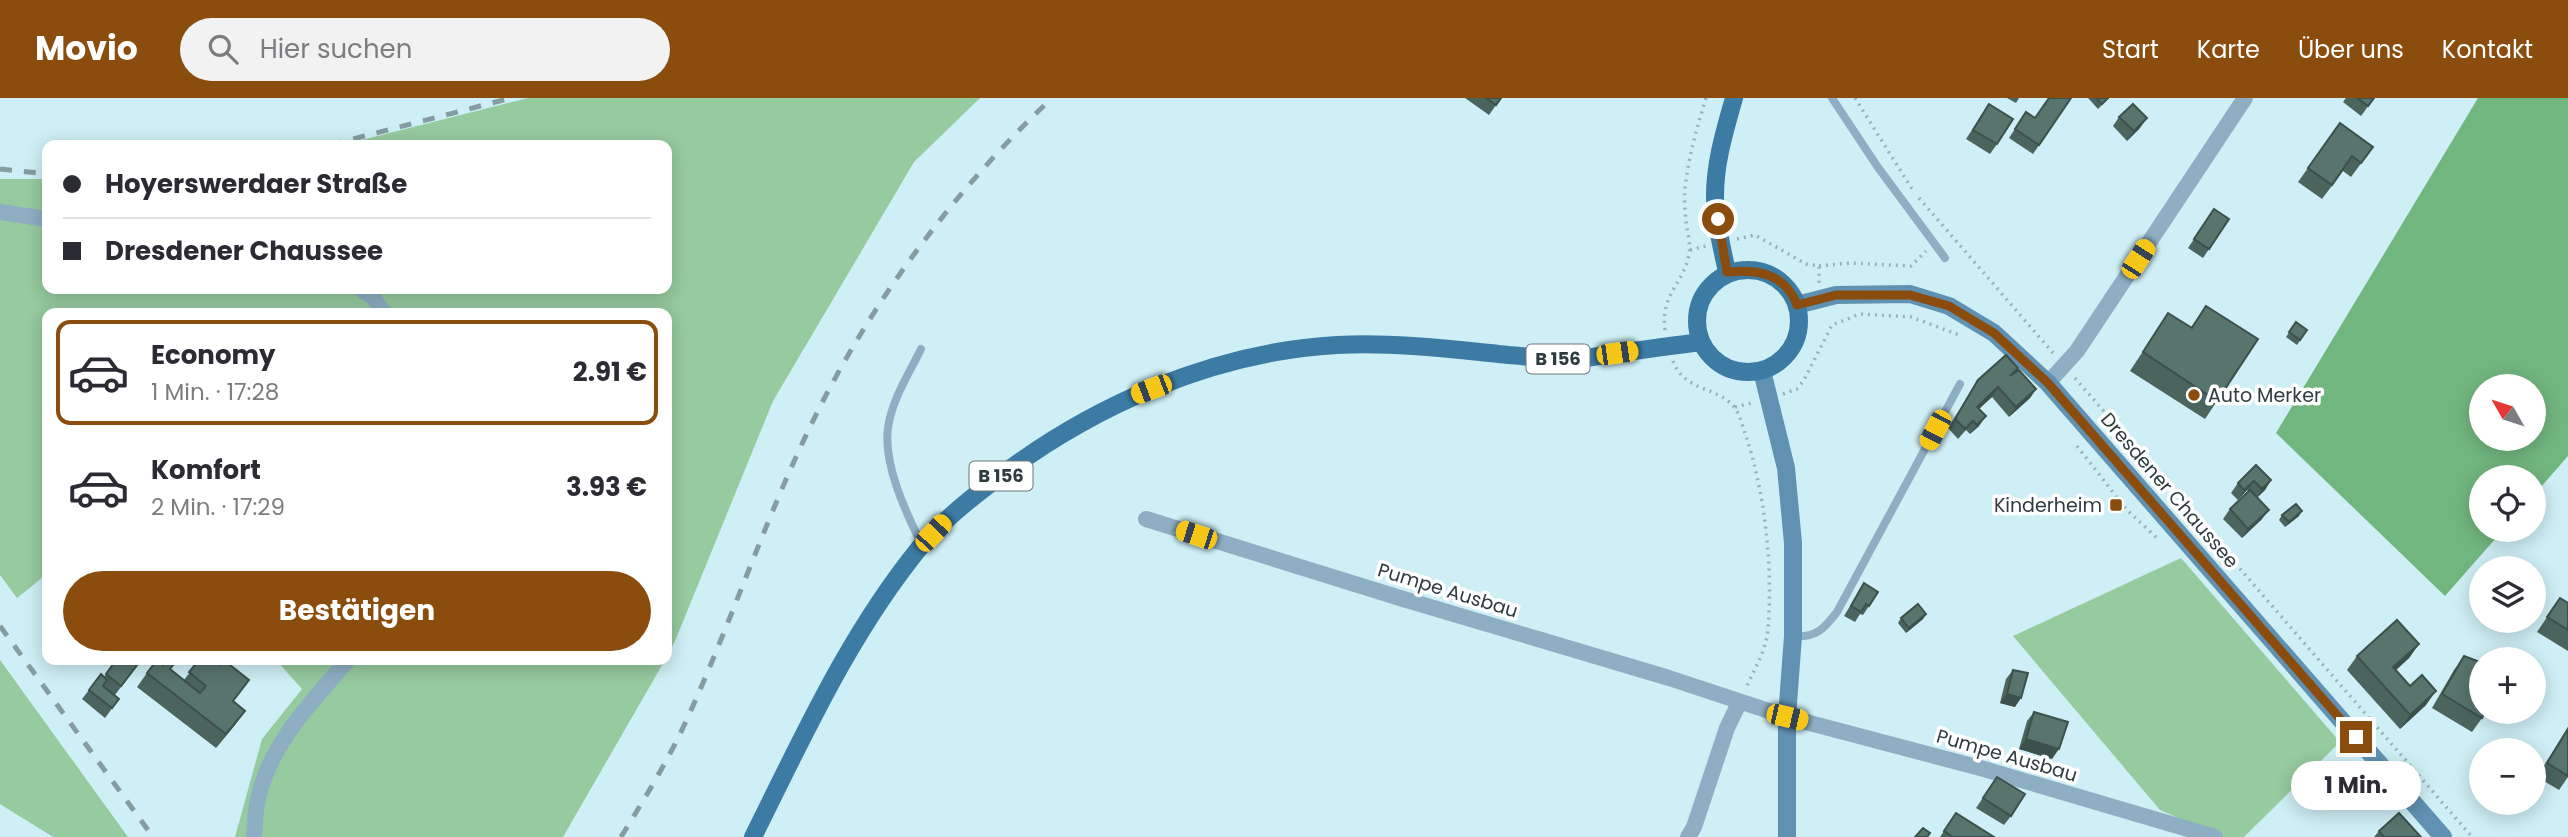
<!DOCTYPE html>
<html lang="de">
<meta charset="utf-8">
<style>
body{margin:0;font-family:Poppins,sans-serif;background:#f2f2f3;color:#2b2b33;height:100vh;display:flex;flex-direction:column;font-size:26px;white-space:nowrap}
*{box-sizing:border-box;margin:0}
p{font-size:23px;color:#7c7c81}
.icon{flex:none;width:38px;height:38px;fill:none;stroke:currentColor;stroke-width:2;stroke-linecap:round;stroke-linejoin:round}
.map{position:relative;flex:1;overflow:hidden}
.details{position:absolute;left:42px;top:210px;width:630px;height:357px;display:flex;flex-direction:column;background:#fff;border-radius:14px;box-shadow:0 4px 18px #0003}
.details>*{flex:none}
.hud{position:absolute;left:42px;top:42px;width:630px;height:154px;border-radius:14px;box-shadow:0 4px 18px #0003;display:grid;align-content:center;height:154px;padding:0 21px;background:#fff}
.needle{width:46px;rotate:309deg}
.tools{position:absolute;left:2469px;top:276px;display:grid;gap:14px}
.tools a{display:grid;place-items:center;width:77px;height:77px;border-radius:50%;background:#fff;box-shadow:0 4px 18px #0003;font-size:35px}
.end{position:absolute;width:32px;height:32px;margin:-16px;border:9px solid #8a4d0e;background:#fff;box-shadow:0 0 0 4px #fff}
.from{border-radius:50%}
.bubble{position:absolute;height:49px;border-radius:24px;background:#fff;box-shadow:0 4px 18px #0003;font-size:23px;font-weight:700;line-height:49px;text-align:center}
.car{position:absolute;width:21px;height:42px;margin:-21px -10px;border-radius:9px;box-shadow:0 0 5px 2px #0007;background:linear-gradient(#f5c518 24%,#345 0 40%,#f5c518 0 76%,#345 0 86%,#f5c518 0)}
.hud b{display:flex;align-items:center;gap:24px;height:66px;font-size:26px}
.hud b+b{border-top:2px solid #e1e1e2}
.hud i{width:18px;height:18px;background:#2b2b33}
ul{padding:12px 0 0;list-style:none}
li{display:flex;align-items:center;gap:21px;height:105px;margin:0 14px 10px;padding:0 7px;border:4px solid transparent;border-radius:14px}
li div{flex:1}
li b{display:block;font-size:26px}
li em{font-style:normal;font-weight:700}
li.on{border-color:#8a4d0e}
li>.icon{width:63px;height:63px;stroke-width:1.5}
.button{display:flex;gap:14px;margin-top:auto;padding:14px 21px}
.button a{flex:1;height:80px;border-radius:42px;background:#8a4d0e;color:#fff;font-size:28px;font-weight:700;line-height:80px;text-align:center}
header{display:flex;align-items:center;gap:42px;box-sizing:border-box;height:98px;padding:0 35px;background:#8a4d0e;color:#fff}
header strong{font-size:33px}
nav{display:flex;gap:38px;margin-inline-start:auto;font-size:24px}
.search{width:490px;height:63px;background:#f2f2f3;display:flex;align-items:center;gap:18px;box-sizing:border-box;padding:0 24px;border-radius:38px;color:#7c7c81;font-size:26px}
.map>svg:first-child{display:block}
.green{fill:#96ca9f}
.forest{fill:#72b67f;fill-rule:evenodd}
.lines{fill:none;stroke-linecap:round;stroke-linejoin:round}
.path{stroke:#98b2b7;stroke-width:3.5;stroke-dasharray:2 5;stroke-linecap:butt}
.lane{stroke:#8eaec4;stroke-width:8}
.street{stroke:#8eaec4;stroke-width:16}
.secondary{stroke:#6091b2;stroke-width:18}
.primary{stroke:#3c7ba4;stroke-width:18}
.rail{stroke:#859da1;stroke-width:5;stroke-dasharray:12 12;stroke-linecap:butt}
.wall{fill:#4b645e}
.shaded-wall{fill:#3d514c}
.building{fill:#57746d;stroke:#3d514c;stroke-width:2}
.route{stroke:#8a4d0e;stroke-width:9}
.poi-dot{fill:#8a4d0e;stroke:#fff;stroke-width:2.5}
.labels{text-anchor:middle;stroke-width:7;stroke-linejoin:round;paint-order:stroke}
.shield{fill:#fff;stroke:#6d7679;stroke-width:2}
.shield-label{font-size:18px;font-weight:bold;fill:#2f3c3f}
.poi-label{font-size:19px;fill:#2f3c3f;stroke:#fff;text-anchor:start}
.street-label{font-size:19px;fill:#2f3c3f;stroke:#fff}
</style>
<header>
<strong>Movio</strong>
<div class="search"><svg class="icon" aria-label="search" viewBox="0 0 24 24"><circle cx="10" cy="10" r="6"/><path d="M15 15l6 6"/></svg>Hier suchen</div>
<nav><a>Start</a><a>Karte</a><a>Über uns</a><a>Kontakt</a></nav>
</header>
<div class="map">
<svg width="2568" height="739" viewBox="0 0 2568 739">
<rect width="100%" height="100%" fill="#ceeff5"/>
<g class="green">
<path d="M528 0H980L914 64 773 303 675 543 667 558V215H47V476L17 500 0 477V81H47V191H667V47H342Z"/>
<path d="M2181 460 2340 644 2244 739H2222L2160 712 2013 538Z"/>
<path d="M0 562 128 739H53L0 706Z"/>
<path d="M276 562H665L563 739H235L262 641 302 591Z"/>
</g>
<path class="forest" d="M2478 0H2568V358L2534 397V380H2482V432H2503L2445 498 2276 335ZM2482 289H2534V341H2482Z"/>
<g class="lines">
<g class="path">
<path d="M1855 0 1912 91"/>
<path d="M1919 100 2054 256"/>
<path d="M1737 141 1755 137 1806 166 1819 168V185"/>
<path d="M1690 152 1706 148"/>
<path d="M1819 168 1851 165 1911 168 1926 153"/>
<path d="M1665 232C1660 196 1684 186 1689 156 1691 145 1687 134 1686 123 1685 113 1684 101 1685 91 1688 60 1697 30 1706 0"/>
<path d="M1673 263C1685 295 1717 287 1735 310 1740 317 1742 327 1745 335 1765 394 1773 468 1768 531 1766 553 1755 570 1746 590"/>
<path d="M2075 280 2472 739"/>
<path d="M1783 296 1797 291 1804 282 1832 227 1860 216 1911 219 1962 238"/>
<path d="M1735 309 1752 305"/>
<path d="M2077 348 2126 411 2159 442"/>
</g>
<g class="lane">
<path d="M1832 0 1877 68 1945 160"/>
<path d="M921 251C909 276 892 301 888 330 883 366 906 415 922 447"/>
<path d="M1793 538C1816 540 1824 531 1837 514L1960 286"/>
</g>
<g class="street">
<path d="M0 114 47 121"/>
<path d="M361 191 373 199 384 215"/>
<path d="M2048 285 2077 253 2245 0"/>
<path d="M1146 421 1400 500 1669 580 1787 619 1984 671 2215 739"/>
<path d="M254 739C255 727 255 713 258 701 271 644 311 605 348 562"/>
<path d="M1688 739 1694 729 1727 630 1739 605"/>
</g>
<g class="secondary">
<path d="M1797 207 1836 197 1910 196 1949 208 1994 235 2048 285 2443 739"/>
<path d="M1762 273 1786 370 1793 445V538L1787 619V739"/>
</g>
<g class="primary">
<circle cx="1748" cy="223" r="51"/>
<path d="M1727 174C1722 150 1715 123 1715 98 1715 64 1725 32 1734 0"/>
<path d="M753 739C803 639 849 536 921 448 941 424 966 404 991 385 1089 309 1211 254 1337 247 1394 244 1450 251 1508 257 1527 258 1547 262 1566 262 1580 262 1594 258 1607 257 1639 252 1670 248 1701 244"/>
</g>
<g class="rail">
<path d="M330 47 511 0"/>
<path d="M0 71 47 76"/>
<path d="M0 528 153 739"/>
<path d="M621 739C645 700 669 661 688 619 731 524 764 425 809 331 868 208 953 93 1052 0"/>
</g>
</g>
<g class="wall">
<path d="M1465 0H1501L1489 17Z"/>
<path d="M2007 0H2019L2016 5Z"/>
<path d="M2071 0 2033 56 2009 40 2026 14 2035 20Z"/>
<path d="M2088 0H2109L2098 11Z"/>
<path d="M2346 0H2374L2361 18 2343 4Z"/>
<path d="M1989 6 1997 46 1990 56 1966 41Z"/>
<path d="M2119 19 2140 30 2127 43 2113 28Z"/>
<path d="M2340 25 2373 49 2351 79 2343 73 2322 101 2298 84Z"/>
<path d="M2214 111 2229 121 2203 160 2188 150Z"/>
<path d="M2206 208 2217 303 2205 321 2130 273 2168 215 2191 229Z"/>
<path d="M2296 224 2307 232 2297 247 2286 239Z"/>
<path d="M2018 270 2016 274 2036 291 2030 300 2009 319 1992 299 1979 311V328L1970 336 1966 332 1958 341 1948 330 1978 282Z"/>
<path d="M2256 367 2271 382 2265 392 2257 399 2262 421 2242 440 2223 421 2230 411 2249 394 2247 392 2238 402 2231 395 2238 385Z"/>
<path d="M2282 417 2299 418 2285 429 2279 422Z"/>
<path d="M1864 485 1869 508 1863 517 1860 516 1855 524 1844 518Z"/>
<path d="M2560 500 2568 505V553L2537 534Z"/>
<path d="M1926 516 1923 521 1906 535 1898 525 1901 520Z"/>
<path d="M2419 546 2409 560 2396 572 2426 607 2400 631 2347 572 2357 558Z"/>
<path d="M2464 558 2472 580 2482 620 2472 634 2432 610 2454 572Z"/>
<path d="M116 562H141L115 597 119 601 105 620 82 601 89 592 104 579Z"/>
<path d="M177 562 170 572 184 582 199 562 234 603 245 613 216 650 137 589 147 575Z"/>
<path d="M2013 572 2015 609 2000 605 2006 581Z"/>
<path d="M2034 614 2052 661 2019 651 2027 623Z"/>
<path d="M2568 629V679L2559 692 2537 679Z"/>
<path d="M1997 679 2011 718 2004 727 1976 710Z"/>
<path d="M1956 715 1994 739H1940Z"/>
<path d="M2379 733 2421 739H2374Z"/>
</g>
<g class="shaded-wall">
<path d="M2147 20 2140 30 2127 43 2134 33Z"/>
<path d="M1998 289 1992 299 1971 318 1977 309Z"/>
<path d="M2036 291 2030 300 2009 319 2016 309Z"/>
<path d="M1986 318 1979 328 1970 336 1977 327Z"/>
<path d="M2271 382 2265 392 2256 401 2262 391Z"/>
<path d="M2254 383 2247 392 2238 402 2244 392Z"/>
<path d="M2269 412 2262 421 2242 440 2248 431Z"/>
<path d="M2302 413 2299 418 2285 429 2289 424Z"/>
<path d="M1926 516 1923 521 1906 535 1909 530Z"/>
<path d="M2419 546 2409 560 2383 584 2393 569Z"/>
<path d="M2436 593 2426 607 2400 631 2410 617Z"/>
<path d="M2007 596 2021 600 2015 609 2000 605Z"/>
<path d="M245 613 235 627 216 650 226 636Z"/>
<path d="M2026 641 2059 651 2052 661 2019 651Z"/>
</g>
<g class="building">
<path d="M1486 0H1501L1496 7Z"/>
<path d="M2049 0H2071L2039 47 2015 31 2026 14 2035 20Z"/>
<path d="M2096 0H2108L2102 6Z"/>
<path d="M2357 0H2374L2368 8Z"/>
<path d="M1989 6 2013 21 1997 46 1973 32Z"/>
<path d="M2133 6 2147 20 2134 33 2119 19Z"/>
<path d="M2340 25 2373 49 2361 65 2352 58 2332 87 2308 70Z"/>
<path d="M2214 111 2229 121 2209 151 2194 141Z"/>
<path d="M2206 208 2258 241 2217 303 2143 254 2168 215 2192 230Z"/>
<path d="M2296 224 2307 232 2300 242 2289 234Z"/>
<path d="M2006 257 2018 270 2010 278 2019 272 2036 291 2016 309 1998 289 1977 309 1986 318 1977 327 1973 323 1965 331 1955 321 1978 282Z"/>
<path d="M2256 367 2271 382 2262 391 2254 383 2244 392 2238 385Z"/>
<path d="M2250 392 2269 412 2248 431 2230 411Z"/>
<path d="M2296 406 2302 413 2289 424 2282 417Z"/>
<path d="M1864 485 1878 494 1869 508 1866 506 1861 514 1851 508Z"/>
<path d="M2560 500 2568 505V532L2547 519Z"/>
<path d="M1918 506 1926 516 1909 530 1901 520Z"/>
<path d="M2397 522 2419 546 2393 569 2410 588 2422 577 2436 593 2410 617 2357 558Z"/>
<path d="M2464 558 2480 564 2472 580 2482 586V614H2485L2482 620 2442 596Z"/>
<path d="M116 562H141L121 588 106 576Z"/>
<path d="M157 562 163 567 167 562H177L170 571 200 595 206 588 189 574 199 562H214L221 567 225 563 249 582 233 603 245 613 226 636 147 575Z"/>
<path d="M2013 572 2028 575 2021 600 2007 596Z"/>
<path d="M101 576 107 582 103 588 119 601 112 610 89 592Z"/>
<path d="M2034 614 2068 624 2059 651 2026 641Z"/>
<path d="M2568 631V678L2547 665Z"/>
<path d="M1997 679 2025 696 2011 718 1983 700Z"/>
<path d="M1956 715 1994 739H1953L1944 733Z"/>
<path d="M2399 715 2421 739H2384L2379 733Z"/>
<path d="M1923 730 1930 735 1927 739H1915Z"/>
</g>
<g class="lines">
<path class="route" d="M1718 121 1727 174C1757 171 1785 175 1797 207L1836 197H1910L1949 208 1994 235 2048 285 2356 639"/>
</g>
<g class="poi-dot">
<circle cx="2194" cy="297" r="7"/>
<rect x="2109" y="400" width="14" height="14" rx="3.5"/>
</g>
<g class="labels">
<g class="shield">
<rect x="1526.5" y="246.5" width="63" height="29" rx="5"/>
<rect x="969.5" y="363.5" width="63" height="29" rx="5"/>
</g>
<g class="shield-label">
<text x="1558" y="267">B 156</text>
<text x="1001" y="384">B 156</text>
</g>
<g class="poi-label">
<text x="2208" y="304">Auto Merker</text>
<text x="2102" y="414" text-anchor="end">Kinderheim</text>
</g>
<g class="street-label">
<text transform="translate(2170 392) rotate(49)" y="7">Dresdener Chaussee</text>
<text transform="translate(1448 492) rotate(17)" y="7">Pumpe Ausbau</text>
<text transform="translate(2007 657) rotate(16)" y="7">Pumpe Ausbau</text>
</g>
</g>
</svg>
<div class="tools">
<a><svg class="needle" viewBox="-14 -14 28 28"><path d="M0-13l5 13h-10z" fill="#e53935"/><path d="M0 13l5-13h-10z" fill="#7c7c81"/></svg></a>
<a><svg class="icon" aria-label="locate" viewBox="0 0 24 24"><circle cx="12" cy="12" r="6"/><path d="M12 2v4M12 18v4M2 12h4M18 12h4"/></svg></a>
<a><svg class="icon" aria-label="layers" viewBox="0 0 24 24"><path d="M12 4l9 5-9 5-9-5zM3 14l9 5 9-5"/></svg></a>
<a>+</a>
<a>−</a>
</div>
<i class="end from" style="left:1718px;top:121px"></i>
<i class="end" style="left:2356px;top:639px"></i>
<div class="bubble" style="left:2291px;top:663px;width:130px">1 Min.</div>
<i class="car" style="left:2138px;top:161px;rotate:33deg"></i>
<i class="car" style="left:1617px;top:255px;rotate:82deg"></i>
<i class="car" style="left:1151px;top:291px;rotate:249deg"></i>
<i class="car" style="left:1935px;top:332px;rotate:208deg"></i>
<i class="car" style="left:933px;top:435px;rotate:43deg"></i>
<i class="car" style="left:1196px;top:437px;rotate:288deg"></i>
<i class="car" style="left:1787px;top:619px;rotate:103deg"></i>
<div class="hud">
<b><i class="from"></i>Hoyerswerdaer Straße</b>
<b><i></i>Dresdener Chaussee</b>
</div>
<section class="details">
<ul>
<li class="on"><svg class="icon" aria-label="car" viewBox="0 0 24 24"><path d="M5 17H2v-5l4-1 3-4h7l3 4 3 1v5h-3M9 17h6M6 11h13"/><circle cx="7" cy="17" r="2"/><circle cx="17" cy="17" r="2"/></svg><div><b>Economy</b><p>1 Min. · 17:28</p></div><em>2.91 €</em></li>
<li><svg class="icon" aria-label="car" viewBox="0 0 24 24"><path d="M5 17H2v-5l4-1 3-4h7l3 4 3 1v5h-3M9 17h6M6 11h13"/><circle cx="7" cy="17" r="2"/><circle cx="17" cy="17" r="2"/></svg><div><b>Komfort</b><p>2 Min. · 17:29</p></div><em>3.93 €</em></li>
</ul>
<div class="button"><a>Bestätigen</a></div>
</section>
</div>
